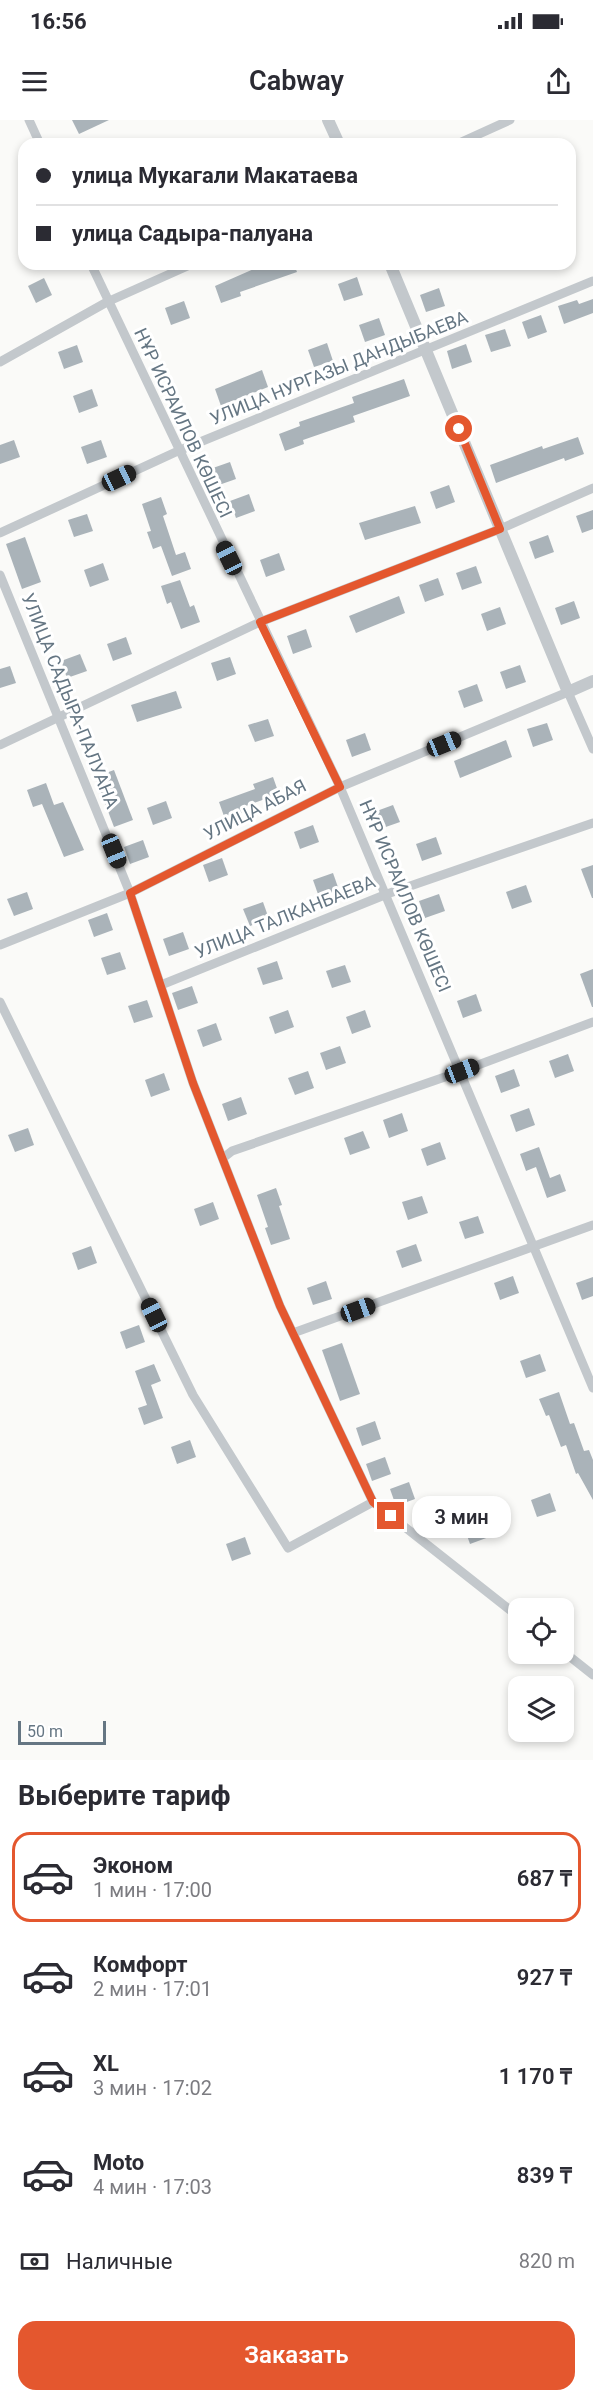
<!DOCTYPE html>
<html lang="ru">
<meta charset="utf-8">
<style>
body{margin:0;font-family:Roboto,sans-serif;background:#f2f2f3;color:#2b2b33;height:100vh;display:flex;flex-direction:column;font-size:22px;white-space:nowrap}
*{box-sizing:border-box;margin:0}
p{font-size:20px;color:#7c7c81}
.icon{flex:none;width:33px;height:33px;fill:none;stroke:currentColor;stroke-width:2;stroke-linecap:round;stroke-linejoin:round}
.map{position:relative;height:1640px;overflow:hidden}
.panel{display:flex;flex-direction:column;background:#fff;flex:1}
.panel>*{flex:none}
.banner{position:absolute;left:18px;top:18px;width:558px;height:132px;border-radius:18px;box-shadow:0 3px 9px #0003;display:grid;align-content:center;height:132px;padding:0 18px;background:#fff}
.controls{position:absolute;left:508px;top:1478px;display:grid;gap:12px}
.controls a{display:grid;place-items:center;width:66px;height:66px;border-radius:12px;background:#fff;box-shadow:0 3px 9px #0003;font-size:30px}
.scale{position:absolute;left:18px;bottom:15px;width:88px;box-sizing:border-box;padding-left:6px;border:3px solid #657683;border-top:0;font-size:16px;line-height:21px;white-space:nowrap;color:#657683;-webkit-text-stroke:4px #fff;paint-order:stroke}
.end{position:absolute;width:27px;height:27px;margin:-14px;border:8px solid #e4572e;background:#fff;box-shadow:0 0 0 3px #fff}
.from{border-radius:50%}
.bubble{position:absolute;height:42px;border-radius:18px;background:#fff;box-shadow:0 3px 9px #0003;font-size:20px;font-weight:600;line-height:42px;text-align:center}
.car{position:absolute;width:18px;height:36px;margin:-18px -9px;border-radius:8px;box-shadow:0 0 4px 2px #0007;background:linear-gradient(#222 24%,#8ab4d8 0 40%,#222 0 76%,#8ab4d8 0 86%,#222 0)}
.banner b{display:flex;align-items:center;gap:21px;height:57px;font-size:22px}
.banner b+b{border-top:2px solid #e1e1e2}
.banner i{width:15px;height:15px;background:#2b2b33}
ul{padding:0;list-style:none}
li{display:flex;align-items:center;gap:18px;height:90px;margin:0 12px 9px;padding:0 6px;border:3px solid transparent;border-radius:18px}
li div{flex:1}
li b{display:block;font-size:22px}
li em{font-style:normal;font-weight:600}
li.current{border-color:#e4572e}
li>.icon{width:54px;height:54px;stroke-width:1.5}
h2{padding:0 18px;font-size:27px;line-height:72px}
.pay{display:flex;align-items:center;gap:15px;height:66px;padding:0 18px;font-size:22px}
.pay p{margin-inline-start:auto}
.primary-button{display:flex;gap:12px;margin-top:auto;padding:12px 18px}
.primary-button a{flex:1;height:69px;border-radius:18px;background:#e4572e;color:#fff;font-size:24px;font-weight:600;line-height:69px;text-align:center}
.status{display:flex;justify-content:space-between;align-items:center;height:42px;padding:0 30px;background:#fff;direction:ltr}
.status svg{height:16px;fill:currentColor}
header{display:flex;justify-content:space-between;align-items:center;height:78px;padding:0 18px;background:#fff;font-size:27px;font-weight:600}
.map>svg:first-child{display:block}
.building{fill:#aab3b9}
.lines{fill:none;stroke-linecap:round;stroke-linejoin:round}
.minor{stroke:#c3c8cc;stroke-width:9}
.tertiary{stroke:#c3c8cc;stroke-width:12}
.route{stroke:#e4572e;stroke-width:8}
.labels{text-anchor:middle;stroke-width:6;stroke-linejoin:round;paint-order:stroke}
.street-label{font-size:18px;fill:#657683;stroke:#fff}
</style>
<div class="status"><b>16:56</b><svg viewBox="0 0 49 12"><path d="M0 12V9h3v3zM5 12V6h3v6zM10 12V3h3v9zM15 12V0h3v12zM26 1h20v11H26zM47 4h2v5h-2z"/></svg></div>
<header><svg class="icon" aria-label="menu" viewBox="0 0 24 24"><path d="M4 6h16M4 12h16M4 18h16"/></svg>Cabway<svg class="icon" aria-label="share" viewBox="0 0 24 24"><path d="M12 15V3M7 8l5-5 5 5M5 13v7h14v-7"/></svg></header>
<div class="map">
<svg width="593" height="1640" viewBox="0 0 593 1640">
<rect width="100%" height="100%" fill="#fafaf8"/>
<g class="building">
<path d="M72 0H109L79 14Z"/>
<path d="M265 144H294L297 152 240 172 241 176 221 183 215 166Z"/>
<path d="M357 157 363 175 344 181 338 164Z"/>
<path d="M44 158 52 175 36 183 28 166Z"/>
<path d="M439 168 445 186 426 192 420 175Z"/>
<path d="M593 179V193L564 204 558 186 577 180 579 184Z"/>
<path d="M184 181 190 198 171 205 165 188Z"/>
<path d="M541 195 547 212 528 219 522 202Z"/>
<path d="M379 198 385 215 365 222 359 205Z"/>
<path d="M505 209 511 226 491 232 485 215Z"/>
<path d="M327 223 333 241 314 247 308 230Z"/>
<path d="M466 224 472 242 452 249 447 231Z"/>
<path d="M77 225 83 242 64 249 58 232Z"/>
<path d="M262 250 268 267 221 286 215 269Z"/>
<path d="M404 259 410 276 353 296 355 302 303 320 304 324 285 331 279 314 300 306 299 302 354 283 352 277Z"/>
<path d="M92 269 98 286 79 293 73 276Z"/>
<path d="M578 317 584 334 565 341 564 338 496 363 490 345 542 326 543 329Z"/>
<path d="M14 320 20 337 0 344V325Z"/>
<path d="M101 320 107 337 87 344 81 327Z"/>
<path d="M230 342 236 359 216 366 210 349Z"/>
<path d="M449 365 455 382 436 389 430 372Z"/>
<path d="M249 374 255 391 236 398 230 381Z"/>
<path d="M161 377 167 394 163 396 176 435 185 432 191 449 172 456 161 426 153 429 147 412 151 411 142 384Z"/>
<path d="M415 386 421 403 365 420 359 403Z"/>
<path d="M593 390V409L582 413 576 396Z"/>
<path d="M87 394 93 411 74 417 68 400Z"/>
<path d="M548 415 554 432 535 439 529 422Z"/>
<path d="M25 417 41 462 22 469 6 424Z"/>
<path d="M279 433 285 450 266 457 260 440Z"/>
<path d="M103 443 109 460 90 467 84 450Z"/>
<path d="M476 446 482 463 462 470 456 453Z"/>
<path d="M438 458 444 475 425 482 419 465Z"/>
<path d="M180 460 190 487 194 485 200 502 181 509 171 482 167 484 161 466Z"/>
<path d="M399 476 405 493 356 513 349 496Z"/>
<path d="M574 481 580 498 561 505 555 488Z"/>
<path d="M500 487 506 504 487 511 481 494Z"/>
<path d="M306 509 312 527 293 534 287 516Z"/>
<path d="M126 517 132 534 113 541 107 524Z"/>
<path d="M80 534 87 551 67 558 61 541Z"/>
<path d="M230 537 236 554 217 561 211 543Z"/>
<path d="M520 545 526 562 506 569 500 552Z"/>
<path d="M10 546 16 563 0 568V549Z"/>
<path d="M477 564 483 581 464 588 458 571Z"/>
<path d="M176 571 182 588 137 602 131 585Z"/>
<path d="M268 599 274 616 255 622 248 605Z"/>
<path d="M547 603 553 620 533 627 527 609Z"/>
<path d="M365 613 371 630 352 637 346 620Z"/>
<path d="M506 620 512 637 460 658 454 641Z"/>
<path d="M114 650 133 700 114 707 95 657Z"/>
<path d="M273 657 279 674 243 687 245 692 225 699 219 682 255 669 253 664Z"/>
<path d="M46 663 54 685 63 682 84 730 64 737 42 684 33 687 27 670Z"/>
<path d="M166 681 172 698 153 705 147 688Z"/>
<path d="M393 685 400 702 380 709 374 692Z"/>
<path d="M313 705 319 722 300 729 294 712Z"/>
<path d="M436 717 442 734 422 741 416 724Z"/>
<path d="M143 720 149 737 130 744 124 727Z"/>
<path d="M222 738 228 755 209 762 203 745Z"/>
<path d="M593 745V778H592L581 749Z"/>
<path d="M333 753 339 770 319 777 313 760Z"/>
<path d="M526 765 532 782 512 789 506 772Z"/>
<path d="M27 772 33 789 14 796 7 779Z"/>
<path d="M439 774 445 791 425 798 419 781Z"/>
<path d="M263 782 269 799 250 806 243 789Z"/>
<path d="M107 793 113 810 94 817 88 800Z"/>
<path d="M183 812 189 829 169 836 163 819Z"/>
<path d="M120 832 126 849 107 855 101 838Z"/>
<path d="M277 841 283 859 263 865 257 848Z"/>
<path d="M345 845 351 862 332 868 326 851Z"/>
<path d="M593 849V887H592L580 854Z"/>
<path d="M192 866 198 883 178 890 172 873Z"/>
<path d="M476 874 482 891 463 898 457 881Z"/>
<path d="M147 880 153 897 134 903 128 886Z"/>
<path d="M288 890 294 907 275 914 269 897Z"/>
<path d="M365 890 371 907 352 914 346 897Z"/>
<path d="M216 903 222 920 203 927 197 910Z"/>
<path d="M340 926 346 943 326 950 320 933Z"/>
<path d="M568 934 574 951 555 958 549 941Z"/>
<path d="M514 949 520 966 501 973 495 956Z"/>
<path d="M308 951 314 968 295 975 288 958Z"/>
<path d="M164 953 170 970 151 977 145 960Z"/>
<path d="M241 977 247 994 228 1001 222 984Z"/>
<path d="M529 988 535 1005 516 1012 510 995Z"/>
<path d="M402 993 408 1011 389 1018 383 1000Z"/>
<path d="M28 1008 34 1025 15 1032 8 1015Z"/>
<path d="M363 1011 370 1028 350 1035 344 1018Z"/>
<path d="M440 1022 446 1039 427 1046 421 1029Z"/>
<path d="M539 1027 550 1058 560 1054 566 1071 547 1078 536 1047 526 1051 520 1034Z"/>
<path d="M276 1068 282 1085 279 1086 290 1119 271 1125 265 1108 268 1107 257 1075Z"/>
<path d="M422 1076 428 1093 408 1100 402 1082Z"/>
<path d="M213 1082 219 1099 200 1106 194 1089Z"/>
<path d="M478 1096 484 1113 465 1119 459 1102Z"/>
<path d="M416 1124 422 1141 402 1148 396 1131Z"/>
<path d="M91 1126 97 1143 78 1150 72 1133Z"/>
<path d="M513 1156 519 1173 500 1180 494 1163Z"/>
<path d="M593 1157V1176L582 1180 576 1163Z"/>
<path d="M326 1161 332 1179 313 1185 307 1168Z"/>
<path d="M139 1205 145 1222 126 1229 120 1212Z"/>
<path d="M342 1223 360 1274 340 1281 322 1230Z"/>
<path d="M540 1234 546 1251 526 1258 520 1241Z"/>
<path d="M154 1244 161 1261 151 1265 163 1298 144 1305 138 1288 147 1285 135 1251Z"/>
<path d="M559 1272 570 1304 574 1303 584 1331 589 1330 593 1340V1380L578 1353 576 1354 566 1325 561 1327 549 1295 546 1296 539 1279Z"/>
<path d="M375 1301 381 1319 362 1326 356 1308Z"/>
<path d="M190 1320 196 1337 177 1344 171 1327Z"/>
<path d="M385 1337 391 1354 372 1361 366 1344Z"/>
<path d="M409 1362 415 1379 396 1386 390 1369Z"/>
<path d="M550 1373 556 1391 537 1397 531 1380Z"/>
<path d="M483 1400 489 1417 470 1424 464 1407Z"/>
<path d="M245 1417 251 1434 232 1441 226 1424Z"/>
</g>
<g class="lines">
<g class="minor">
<path d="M29 0 40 24"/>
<path d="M457 24 510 0"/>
<path d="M91 144 340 667 593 1268"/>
<path d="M0 242 107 182 192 144"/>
<path d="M0 413 178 331 593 161"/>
<path d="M0 455 130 773 193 963 280 1186 373 1382 519 1497"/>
<path d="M0 625 260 502 500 409 593 368"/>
<path d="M0 825 130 773 340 667 568 572 593 629"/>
<path d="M161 865 387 774 593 703"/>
<path d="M0 882 193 1275 288 1428 373 1382"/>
<path d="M223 1038 232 1031 462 951 593 902"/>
<path d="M293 1213 593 1105"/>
<path d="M564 1532 593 1555"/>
</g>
<g class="tertiary">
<path d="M328 0 339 24"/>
<path d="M390 144 568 572 593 561"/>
</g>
</g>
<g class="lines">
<path class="route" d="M391 1396 373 1382 280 1186 193 963 130 773 340 667 260 502 500 409 459 309"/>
</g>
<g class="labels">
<g class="street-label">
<text transform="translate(339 248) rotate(-22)" y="6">УЛИЦА НУРГАЗЫ ДАНДЫБАЕВА</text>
<text transform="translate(183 303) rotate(65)" y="6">НҰР ИСРАИЛОВ КӨШЕСІ</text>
<text transform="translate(70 581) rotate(68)" y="6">УЛИЦА САДЫРА-ПАЛУАНА</text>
<text transform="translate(255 690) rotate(-27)" y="6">УЛИЦА АБАЯ</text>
<text transform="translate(405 776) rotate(67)" y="6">НҰР ИСРАИЛОВ КӨШЕСІ</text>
<text transform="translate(285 797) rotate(-22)" y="6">УЛИЦА ТАЛКАНБАЕВА</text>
</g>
</g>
</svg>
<div class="controls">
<a><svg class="icon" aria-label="locate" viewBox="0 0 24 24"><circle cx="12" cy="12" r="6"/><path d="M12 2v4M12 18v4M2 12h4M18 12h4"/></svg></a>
<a><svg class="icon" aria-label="layers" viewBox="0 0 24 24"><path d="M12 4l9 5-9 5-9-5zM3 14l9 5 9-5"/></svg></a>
</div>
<div class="scale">50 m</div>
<i class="end from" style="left:459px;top:309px"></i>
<i class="end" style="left:391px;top:1396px"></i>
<div class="bubble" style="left:412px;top:1376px;width:99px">3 мин</div>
<i class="car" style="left:119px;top:358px;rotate:65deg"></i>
<i class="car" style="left:229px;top:438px;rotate:334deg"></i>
<i class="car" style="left:444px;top:624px;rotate:68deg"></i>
<i class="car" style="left:114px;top:731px;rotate:158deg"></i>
<i class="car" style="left:462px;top:951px;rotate:69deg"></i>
<i class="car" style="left:358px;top:1190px;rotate:70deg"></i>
<i class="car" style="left:154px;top:1195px;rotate:334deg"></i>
<div class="banner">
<b><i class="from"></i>улица Мукагали Макатаева</b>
<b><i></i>улица Садыра-палуана</b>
</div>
</div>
<section class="panel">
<h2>Выберите тариф</h2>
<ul>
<li class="current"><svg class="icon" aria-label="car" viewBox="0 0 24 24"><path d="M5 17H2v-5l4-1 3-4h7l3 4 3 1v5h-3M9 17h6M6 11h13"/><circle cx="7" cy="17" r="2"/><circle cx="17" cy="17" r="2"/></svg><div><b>Эконом</b><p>1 мин · 17:00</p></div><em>687 ₸</em></li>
<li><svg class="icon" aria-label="car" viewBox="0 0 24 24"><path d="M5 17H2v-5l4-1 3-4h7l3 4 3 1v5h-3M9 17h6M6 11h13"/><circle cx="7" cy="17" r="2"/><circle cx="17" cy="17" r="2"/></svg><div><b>Комфорт</b><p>2 мин · 17:01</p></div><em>927 ₸</em></li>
<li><svg class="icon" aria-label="car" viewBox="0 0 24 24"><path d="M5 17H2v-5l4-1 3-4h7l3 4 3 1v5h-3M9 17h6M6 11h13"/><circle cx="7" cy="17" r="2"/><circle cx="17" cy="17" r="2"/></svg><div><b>XL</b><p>3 мин · 17:02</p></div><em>1 170 ₸</em></li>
<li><svg class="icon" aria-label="car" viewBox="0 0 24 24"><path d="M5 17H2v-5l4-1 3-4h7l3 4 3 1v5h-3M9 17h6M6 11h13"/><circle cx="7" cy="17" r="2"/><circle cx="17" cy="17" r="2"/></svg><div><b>Moto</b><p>4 мин · 17:03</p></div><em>839 ₸</em></li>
</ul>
<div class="pay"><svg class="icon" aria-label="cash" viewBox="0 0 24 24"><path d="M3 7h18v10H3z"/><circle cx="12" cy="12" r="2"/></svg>Наличные<p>820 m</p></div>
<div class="primary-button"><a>Заказать</a></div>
</section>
